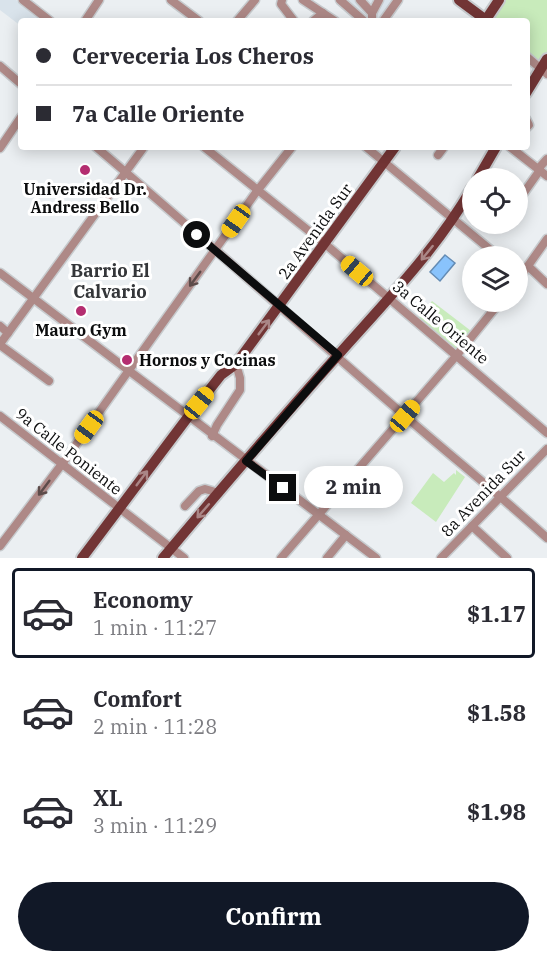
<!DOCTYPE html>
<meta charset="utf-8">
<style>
body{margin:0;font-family:"IBM Plex Serif",serif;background:#f7f7f7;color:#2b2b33;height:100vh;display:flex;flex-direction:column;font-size:22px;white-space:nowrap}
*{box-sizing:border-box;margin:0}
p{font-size:20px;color:#7c7c81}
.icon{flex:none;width:33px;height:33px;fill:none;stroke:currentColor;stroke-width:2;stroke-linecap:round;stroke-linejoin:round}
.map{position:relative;height:558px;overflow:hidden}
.drawer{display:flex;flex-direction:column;background:#fff;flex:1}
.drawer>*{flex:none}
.top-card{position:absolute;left:18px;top:18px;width:512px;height:132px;border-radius:6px;box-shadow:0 3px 15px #0003;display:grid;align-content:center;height:132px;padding:0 18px;background:#fff}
.tools{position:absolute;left:462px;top:168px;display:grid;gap:12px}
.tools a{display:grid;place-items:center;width:66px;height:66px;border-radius:50%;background:#fff;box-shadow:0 3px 15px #0003;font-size:30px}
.end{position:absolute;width:27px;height:27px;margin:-14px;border:8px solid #0c0d0e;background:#fff;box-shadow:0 0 0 3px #fff}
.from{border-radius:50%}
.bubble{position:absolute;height:42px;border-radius:21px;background:#fff;box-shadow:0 3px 15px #0003;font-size:20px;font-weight:700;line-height:42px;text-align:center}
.car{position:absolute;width:18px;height:36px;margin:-18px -9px;border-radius:8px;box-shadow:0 0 4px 2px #0007;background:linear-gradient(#f5c518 24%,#345 0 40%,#f5c518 0 76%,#345 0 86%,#f5c518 0)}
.top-card b{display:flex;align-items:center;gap:21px;height:57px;font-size:22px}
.top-card b+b{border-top:2px solid #e1e1e2}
.top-card i{width:15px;height:15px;background:#2b2b33}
ul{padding:10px 0 0;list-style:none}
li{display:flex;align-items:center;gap:18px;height:90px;margin:0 12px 9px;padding:0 6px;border:3px solid transparent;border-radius:6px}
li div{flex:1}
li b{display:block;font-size:22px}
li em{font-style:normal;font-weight:700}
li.on{border-color:#111827}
li>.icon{width:54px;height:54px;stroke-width:1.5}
.button{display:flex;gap:12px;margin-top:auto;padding:12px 18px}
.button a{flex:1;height:69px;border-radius:36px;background:#111827;color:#fff;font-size:24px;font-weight:700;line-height:69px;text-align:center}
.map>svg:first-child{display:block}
.built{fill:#d9e3eb}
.green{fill:#c8ebbb}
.water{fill:#89c3fc;stroke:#648cb5;stroke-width:1.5}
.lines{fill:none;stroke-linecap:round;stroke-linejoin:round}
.minor-casing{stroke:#c7cbce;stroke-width:11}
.major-casing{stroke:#c7cbce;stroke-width:14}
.minor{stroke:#ae8987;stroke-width:8}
.major{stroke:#723535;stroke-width:10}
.oneway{stroke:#aa8686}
.oneway2{stroke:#5d4b4a}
.route{stroke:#0c0d0e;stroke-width:8}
.poi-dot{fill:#b42d70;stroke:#fff;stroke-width:2}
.labels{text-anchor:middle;stroke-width:6;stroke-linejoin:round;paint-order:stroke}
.poi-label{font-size:16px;font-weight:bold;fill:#0c0d0e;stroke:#fff}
.street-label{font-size:16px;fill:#0c0d0e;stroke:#fff}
.neighbourhood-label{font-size:18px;font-weight:bold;fill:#343639;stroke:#fff}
</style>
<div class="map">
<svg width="547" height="558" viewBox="0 0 547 558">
<rect width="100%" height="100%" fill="#ebeff2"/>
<g class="built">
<path d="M0 0H16L43 21H21V26L0 10Z"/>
<path d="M343 0H393L378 21H368Z"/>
</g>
<g class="green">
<path d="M499 0H547V59L540 68 527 56 526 21H487Z"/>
<path d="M432 301 475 334 459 353 416 321Z"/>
<path d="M456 470 465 477 436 522 411 503 433 473 444 482 454 473 456 475Z"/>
</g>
<path class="water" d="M445 255 455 263 440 281 430 272Z"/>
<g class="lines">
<g class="minor-casing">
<g id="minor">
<path d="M23 0 50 21"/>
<path d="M171 0 199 21"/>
<path d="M282 0 281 4 294 21"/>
<path d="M303 0 335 21"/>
<path d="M340 0 364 21"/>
<path d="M360 0 372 13V21"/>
<path d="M372 13 379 0"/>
<path d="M85 21 99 0"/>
<path d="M237 21 255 0"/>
<path d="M313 21 323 13"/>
<path d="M383 21 398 0"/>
<path d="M526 56 547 74"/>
<path d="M0 66 21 84"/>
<path d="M526 119 529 125 526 128"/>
<path d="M96 147C200 235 302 327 405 416 452 457 501 496 547 538"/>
<path d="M204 147 324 243 547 433"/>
<path d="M366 147 498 256"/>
<path d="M510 147 547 176"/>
<path d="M0 148 21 117"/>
<path d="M438 155 444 147"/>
<path d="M538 169 547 159"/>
<path d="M518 201 540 170"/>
<path d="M528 266 547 284"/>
<path d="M0 273 376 558"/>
<path d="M518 280 547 239"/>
<path d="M0 326 8 333"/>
<path d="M0 344 144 147"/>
<path d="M0 345 49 381"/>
<path d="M0 416 184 558"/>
<path d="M212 436 217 425 240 390V378L236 364"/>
<path d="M185 506 199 491 205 489 219 493"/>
<path d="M472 526 507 558"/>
<path d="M0 546 62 464 257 191 292 147"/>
<path d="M281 558 457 355 500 302"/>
<path d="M327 558 346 535"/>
<path d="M441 558 547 449"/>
</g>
</g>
<g class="major-casing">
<g id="major">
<path d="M459 0 486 20"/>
<path d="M485 21 499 0"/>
<path d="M526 93 547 59"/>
<path d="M478 178 496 147"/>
<path d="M82 558 188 417 221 375 236 364 395 147"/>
<path d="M163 558C220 490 279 421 339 354 386 301 436 250 472 188"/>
</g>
</g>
<use href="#minor" class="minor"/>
<use href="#major" class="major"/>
</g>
<defs><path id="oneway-shaft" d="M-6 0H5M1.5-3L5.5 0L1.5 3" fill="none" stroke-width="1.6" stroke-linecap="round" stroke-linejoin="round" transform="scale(1.5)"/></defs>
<g class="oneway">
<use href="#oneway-shaft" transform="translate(427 253) rotate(129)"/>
<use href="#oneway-shaft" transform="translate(264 327) rotate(-53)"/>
<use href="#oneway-shaft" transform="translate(142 478) rotate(-53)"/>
<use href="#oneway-shaft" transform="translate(203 511) rotate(131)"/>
</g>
<g class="oneway2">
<use href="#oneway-shaft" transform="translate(195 279) rotate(126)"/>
<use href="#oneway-shaft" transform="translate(44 488) rotate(127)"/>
</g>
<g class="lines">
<path class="route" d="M197 235 338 355 246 461 283 488"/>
</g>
<g class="poi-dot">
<circle cx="85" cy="170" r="6"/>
<circle cx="81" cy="311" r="6"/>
<circle cx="127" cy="360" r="6"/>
</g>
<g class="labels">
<g class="poi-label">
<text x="85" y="195">Universidad Dr.<tspan x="85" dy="18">Andress Bello</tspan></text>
<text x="81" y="336">Mauro Gym</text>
<text x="139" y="366" text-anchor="start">Hornos y Cocinas</text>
</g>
<g class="street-label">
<text transform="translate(315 231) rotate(-54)" y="6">2a Avenida Sur</text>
<text transform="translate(441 322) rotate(40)" y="6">3a Calle Oriente</text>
<text transform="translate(69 451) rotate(38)" y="6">9a Calle Poniente</text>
<text transform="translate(483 493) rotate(-46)" y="6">8a Avenida Sur</text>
</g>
<g class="neighbourhood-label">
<text x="110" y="277">Barrio El<tspan x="110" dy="21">Calvario</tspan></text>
</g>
</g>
</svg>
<div class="tools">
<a><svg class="icon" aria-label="locate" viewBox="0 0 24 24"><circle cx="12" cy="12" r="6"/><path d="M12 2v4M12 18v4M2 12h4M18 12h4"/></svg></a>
<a><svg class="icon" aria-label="layers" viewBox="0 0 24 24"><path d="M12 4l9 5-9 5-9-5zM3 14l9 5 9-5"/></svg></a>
</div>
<i class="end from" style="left:197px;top:235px"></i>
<i class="end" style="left:283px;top:488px"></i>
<div class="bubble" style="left:304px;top:466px;width:99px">2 min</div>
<i class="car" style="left:236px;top:221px;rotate:215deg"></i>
<i class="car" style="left:357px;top:271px;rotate:310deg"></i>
<i class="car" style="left:199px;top:403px;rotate:39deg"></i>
<i class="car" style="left:405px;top:416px;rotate:40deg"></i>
<i class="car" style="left:89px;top:427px;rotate:216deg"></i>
<div class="top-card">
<b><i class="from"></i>Cerveceria Los Cheros</b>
<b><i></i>7a Calle Oriente</b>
</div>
</div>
<section class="drawer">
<ul>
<li class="on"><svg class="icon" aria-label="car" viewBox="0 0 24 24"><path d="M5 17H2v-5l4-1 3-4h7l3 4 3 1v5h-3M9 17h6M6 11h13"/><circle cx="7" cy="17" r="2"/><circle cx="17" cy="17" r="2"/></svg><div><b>Economy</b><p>1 min · 11:27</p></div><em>$1.17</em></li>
<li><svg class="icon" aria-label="car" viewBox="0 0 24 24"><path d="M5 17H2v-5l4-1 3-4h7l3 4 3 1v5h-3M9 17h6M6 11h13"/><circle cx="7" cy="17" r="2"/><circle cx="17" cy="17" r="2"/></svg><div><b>Comfort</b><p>2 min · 11:28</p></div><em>$1.58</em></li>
<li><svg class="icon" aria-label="car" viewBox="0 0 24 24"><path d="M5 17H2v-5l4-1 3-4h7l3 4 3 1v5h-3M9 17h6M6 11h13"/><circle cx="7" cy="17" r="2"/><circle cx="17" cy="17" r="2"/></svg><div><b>XL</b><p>3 min · 11:29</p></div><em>$1.98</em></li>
</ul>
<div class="button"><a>Confirm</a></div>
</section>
